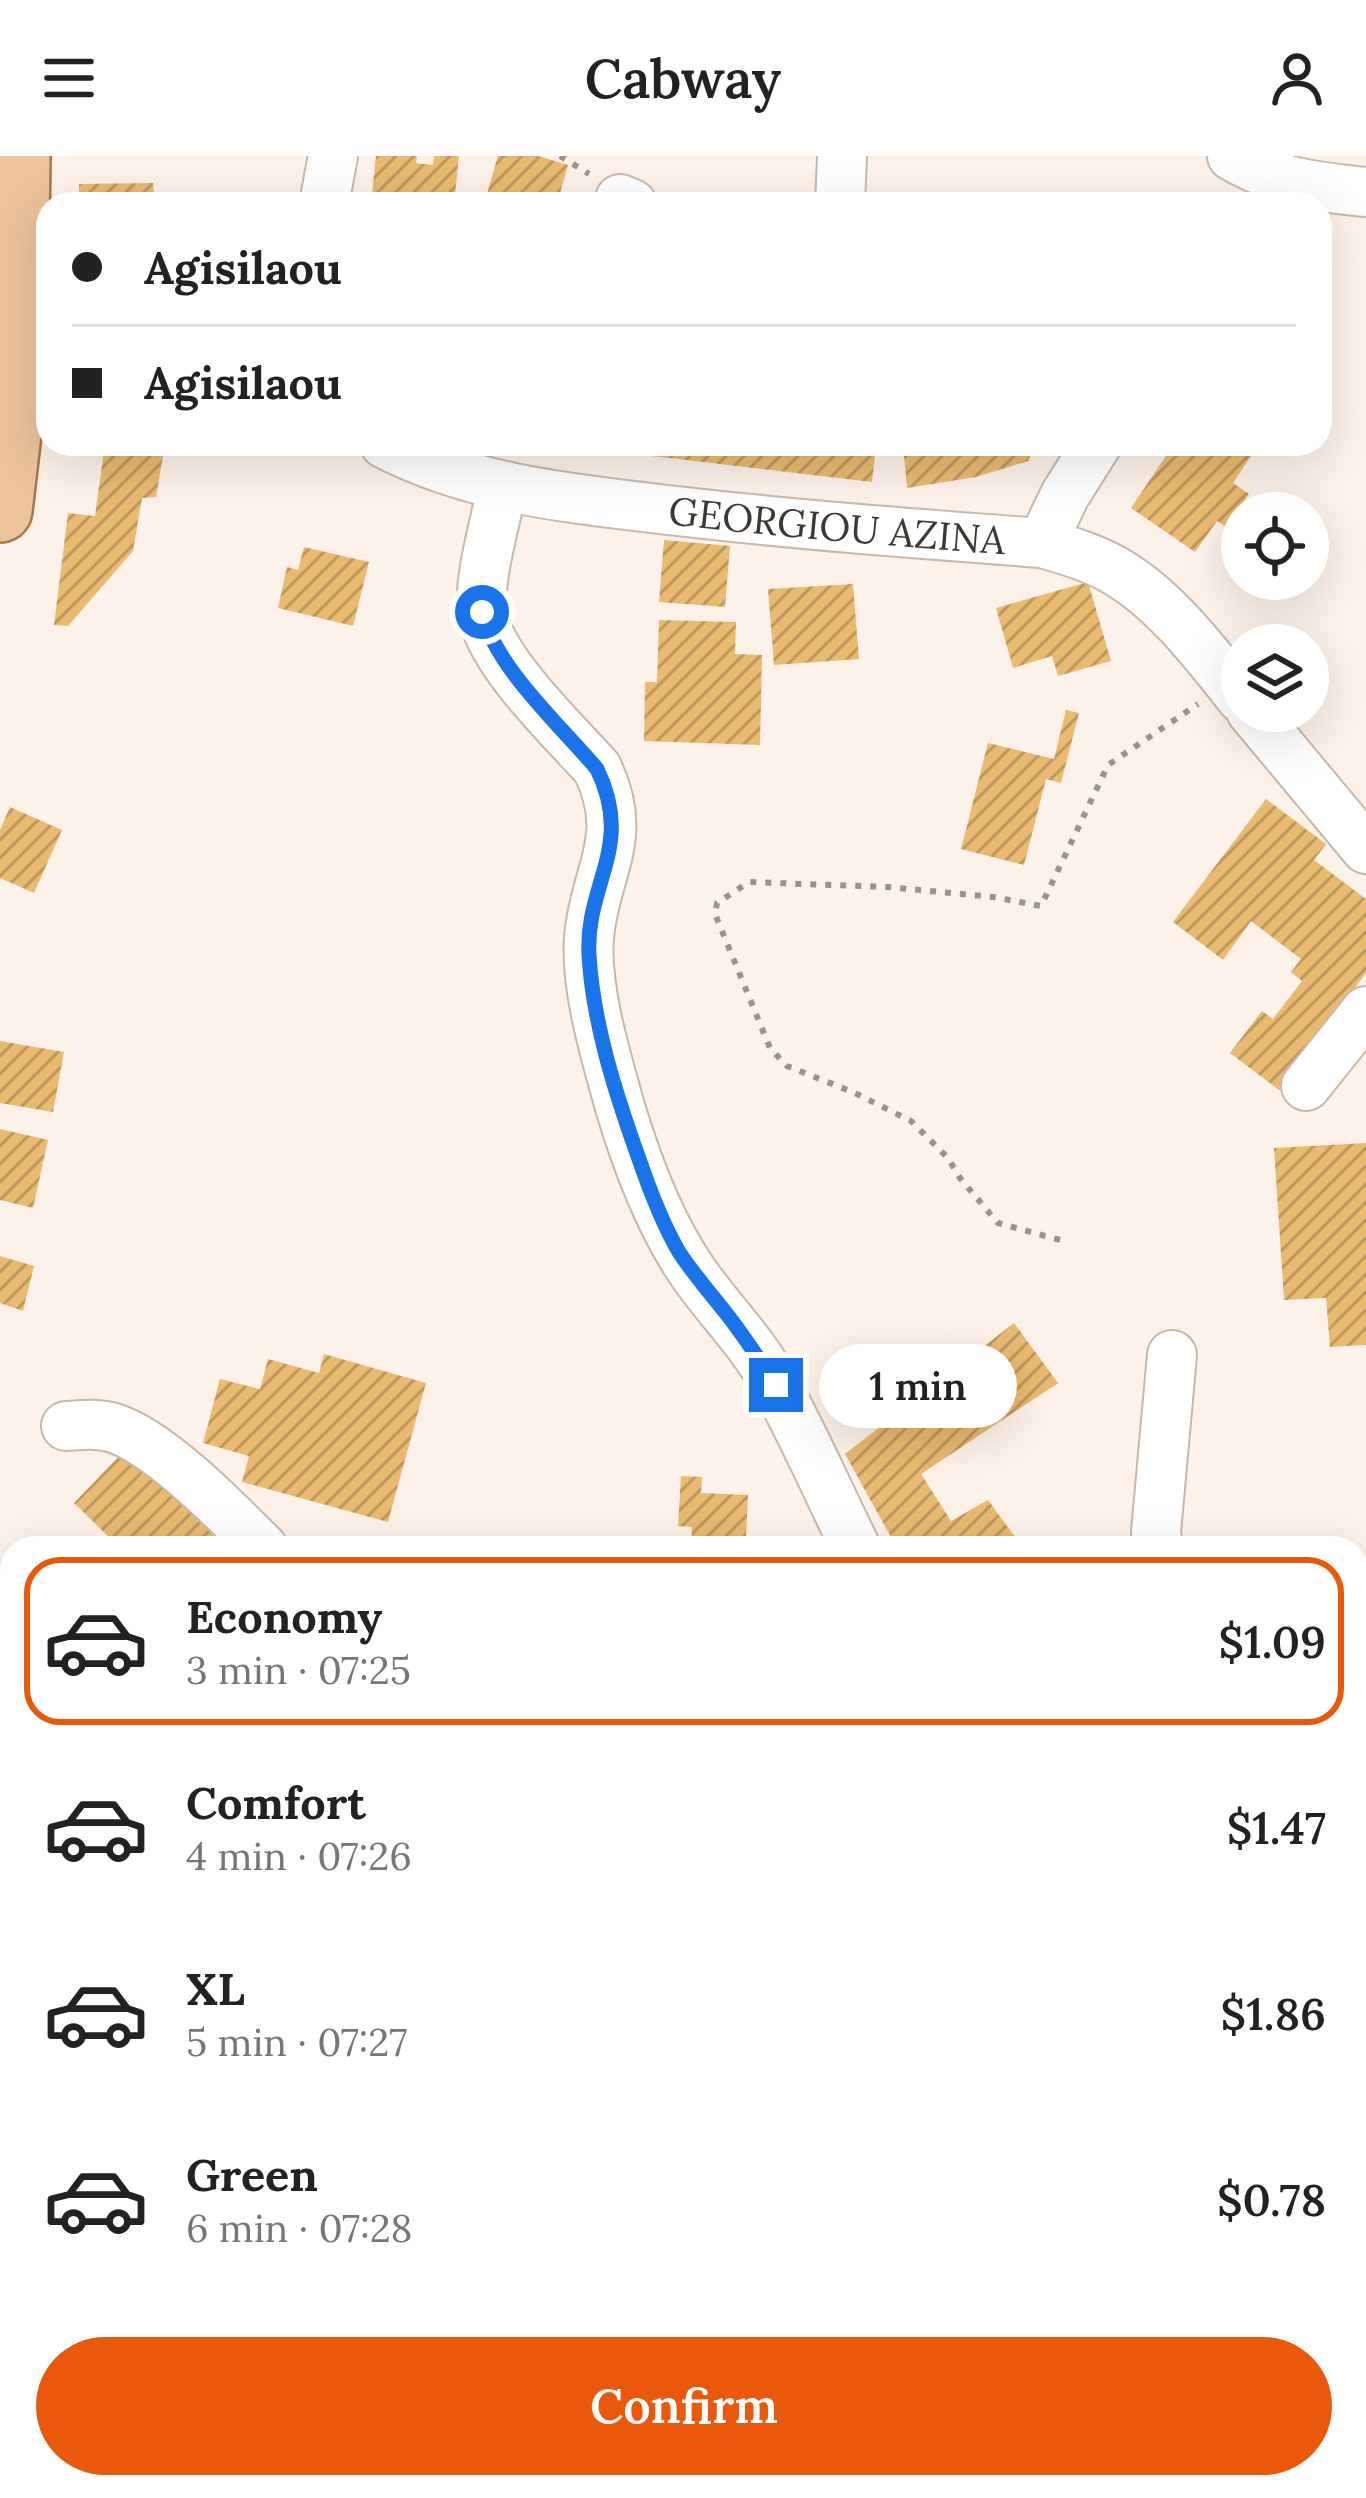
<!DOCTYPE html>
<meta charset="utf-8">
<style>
body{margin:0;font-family:Lora,serif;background:#f6f6f6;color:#222;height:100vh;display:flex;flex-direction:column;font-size:45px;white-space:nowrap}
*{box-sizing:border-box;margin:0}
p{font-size:39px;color:#767676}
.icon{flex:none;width:66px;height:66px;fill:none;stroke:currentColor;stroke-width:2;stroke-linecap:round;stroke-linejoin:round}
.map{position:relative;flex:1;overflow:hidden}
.drawer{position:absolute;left:0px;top:1380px;width:1368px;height:963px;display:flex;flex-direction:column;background:#fff;border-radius:36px 36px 0 0;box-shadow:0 12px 48px #0002}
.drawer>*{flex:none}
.banner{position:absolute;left:36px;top:36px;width:1296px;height:264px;border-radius:36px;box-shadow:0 12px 48px #0002;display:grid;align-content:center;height:264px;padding:0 36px;background:#fff}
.controls{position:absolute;left:1221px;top:336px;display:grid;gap:24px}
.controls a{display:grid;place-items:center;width:108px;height:108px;border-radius:50%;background:#fff;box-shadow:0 12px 48px #0002;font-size:60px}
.end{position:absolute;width:54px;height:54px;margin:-27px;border:15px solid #1a73e8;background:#fff;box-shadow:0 0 0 6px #fff}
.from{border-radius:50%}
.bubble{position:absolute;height:84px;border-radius:42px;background:#fff;box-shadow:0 12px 48px #0002;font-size:39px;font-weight:600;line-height:84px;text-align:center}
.banner b{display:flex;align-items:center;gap:42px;height:114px;font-size:45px}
.banner b+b{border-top:3px solid #e0e0e0}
.banner i{width:30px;height:30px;background:#222}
ul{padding:21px 0 0;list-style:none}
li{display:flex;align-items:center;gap:36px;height:168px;margin:0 24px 18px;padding:0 12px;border:6px solid transparent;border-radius:36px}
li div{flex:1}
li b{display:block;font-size:45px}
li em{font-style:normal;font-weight:600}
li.current{border-color:#ea580c}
li>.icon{width:108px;height:108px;stroke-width:1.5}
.button{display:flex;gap:24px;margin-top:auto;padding:24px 36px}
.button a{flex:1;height:138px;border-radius:72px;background:#ea580c;color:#fff;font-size:48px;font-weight:600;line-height:138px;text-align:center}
header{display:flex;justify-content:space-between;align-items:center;height:156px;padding:0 36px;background:#fff;font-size:54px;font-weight:600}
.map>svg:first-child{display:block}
.building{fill:url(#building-hatch)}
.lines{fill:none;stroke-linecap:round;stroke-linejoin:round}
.minor-casing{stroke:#c9b8aa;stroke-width:52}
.major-casing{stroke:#a7784b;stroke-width:68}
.path{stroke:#9b938b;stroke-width:6;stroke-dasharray:6 9;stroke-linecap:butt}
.minor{stroke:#fff;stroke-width:48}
.major{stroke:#ecc39b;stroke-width:63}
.route{stroke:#1a73e8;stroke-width:15}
.labels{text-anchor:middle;stroke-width:9;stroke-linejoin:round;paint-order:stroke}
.street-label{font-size:39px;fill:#3e3832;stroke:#fff}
</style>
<header><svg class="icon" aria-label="menu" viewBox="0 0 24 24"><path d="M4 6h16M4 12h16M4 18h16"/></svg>Cabway<svg class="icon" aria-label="person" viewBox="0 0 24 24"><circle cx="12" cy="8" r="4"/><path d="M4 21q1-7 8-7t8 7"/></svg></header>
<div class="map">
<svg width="1366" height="2342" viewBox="0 0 1366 2342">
<defs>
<pattern id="building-hatch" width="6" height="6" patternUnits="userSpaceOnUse" patternTransform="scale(3)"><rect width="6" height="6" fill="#e9ba70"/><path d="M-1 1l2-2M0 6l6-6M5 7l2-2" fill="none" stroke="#be985d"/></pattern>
</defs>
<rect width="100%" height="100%" fill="#fdf2e9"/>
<g class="building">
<path d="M376 0H417L416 7 433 9 434 0H459L454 48H371Z"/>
<path d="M498 0H538L568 9 557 48H484Z"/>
<path d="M153 27 155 48H79V28Z"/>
<path d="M105 288H165L156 341 142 342 133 395 68 470 54 469 68 357 95 360Z"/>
<path d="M577 288H876L872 326 577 291Z"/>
<path d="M903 288H1036L1028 305 976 321 907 332Z"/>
<path d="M1174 288H1188L1192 291 1194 288H1240L1253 297 1233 327 1249 338 1226 371 1217 365 1195 396 1131 352Z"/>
<path d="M664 384 730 390 725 451 659 446Z"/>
<path d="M304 391 369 406 353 470 278 452 287 411 298 414Z"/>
<path d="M1088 426 1111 505 1058 520 1052 500 1013 512 996 452Z"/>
<path d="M853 428 859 503 774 509 768 433Z"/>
<path d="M659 464 736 466 735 498 762 499 760 589 644 585 645 526H657Z"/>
<path d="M1066 554 1079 557 1061 627 1046 623 1024 709 961 693 988 587 1054 603Z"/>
<path d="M1266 643 1326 688 1314 704 1366 743V817L1279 934 1230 897 1262 855 1273 863 1302 825 1291 816 1301 803 1251 765 1223 804 1173 766Z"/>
<path d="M10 651 62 674 34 737 0 722V674Z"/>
<path d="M0 885 64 896 53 956 0 947Z"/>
<path d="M0 973 48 984 33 1052 0 1044Z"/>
<path d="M1366 987V1189L1330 1191 1326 1142 1284 1144 1274 992Z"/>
<path d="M0 1100 34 1110 23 1155 0 1147Z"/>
<path d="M1014 1167 1058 1227 921 1318 951 1365 988 1344 1018 1385 1012 1392H897L845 1298Z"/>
<path d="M324 1198 426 1227 388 1366 242 1326 249 1300 203 1287 220 1223 260 1233 268 1203 319 1217Z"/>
<path d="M125 1294 217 1383 208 1392H120L74 1347Z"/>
<path d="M681 1320 702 1321 701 1337 748 1339 746 1382 769 1383V1392H691L692 1371 678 1370Z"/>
<path d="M1356 1582 1366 1589V1681L1356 1675Z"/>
<path d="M1356 1853 1366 1855V1912L1356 1909Z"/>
<path d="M1364 2176H1366V2275L1356 2273V2210Z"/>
</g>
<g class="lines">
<g class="minor-casing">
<g id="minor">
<path d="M1232 0C1282 28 1310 30 1366 36"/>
<path d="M620 43 632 48"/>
<path d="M324 48 333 0"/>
<path d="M840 48 842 0"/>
<path id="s1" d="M385 288C476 335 577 343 677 355 799 369 920 378 1042 387 1066 394 1091 401 1114 414 1165 443 1206 498 1242 543"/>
<path d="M502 331C496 365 479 419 482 453 486 502 564 575 597 612 631 682 595 714 589 781 585 833 606 900 620 951 637 1008 660 1069 694 1118 720 1155 753 1187 775 1228 805 1281 829 1338 856 1392"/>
<path d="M1042 387 1065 339 1097 288"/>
<path d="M1251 555 1366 693"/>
<path d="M1306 930 1366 855"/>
<path d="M66 1270C82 1269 97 1267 114 1272 160 1287 227 1356 263 1392"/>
<path d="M1158 1392 1156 1376 1172 1199"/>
<path d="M1356 1545 1366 1551"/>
<path d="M1356 1822 1366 1823"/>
<path d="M0 1842 12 1841"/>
<path d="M286 2342 290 2331"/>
</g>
</g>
<g class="major-casing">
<path id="major" d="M0 354 15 227 18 0"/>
</g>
<g class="path">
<path d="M560 0 589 18"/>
<path d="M1060 1084 998 1067 960 1022 948 1002 911 965 855 937 787 910 770 892 715 758 717 747 749 726 888 731 993 741 1041 750 1108 609 1198 548"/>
<path d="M1086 1392H1090"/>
</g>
<use href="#minor" class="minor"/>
<use href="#major" class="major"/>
</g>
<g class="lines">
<path class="route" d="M482 456C495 511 560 569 597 613 635 691 585 727 589 799 593 868 616 939 639 1003 650 1035 662 1067 679 1096 694 1119 712 1139 729 1161 746 1183 761 1206 776 1229"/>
</g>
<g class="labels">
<g class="street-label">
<text dy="14" stroke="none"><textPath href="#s1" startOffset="462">GEORGIOU AZINA</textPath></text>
</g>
</g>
</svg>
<div class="controls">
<a><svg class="icon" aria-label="locate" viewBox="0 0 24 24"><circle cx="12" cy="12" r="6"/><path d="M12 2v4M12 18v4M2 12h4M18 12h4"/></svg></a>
<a><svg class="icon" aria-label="layers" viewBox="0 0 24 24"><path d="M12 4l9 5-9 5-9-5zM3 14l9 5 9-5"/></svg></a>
</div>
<i class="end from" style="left:482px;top:456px"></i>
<i class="end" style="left:776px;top:1229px"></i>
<div class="bubble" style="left:819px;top:1188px;width:198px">1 min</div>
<div class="banner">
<b><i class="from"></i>Agisilaou</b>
<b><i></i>Agisilaou</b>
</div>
<section class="drawer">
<ul>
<li class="current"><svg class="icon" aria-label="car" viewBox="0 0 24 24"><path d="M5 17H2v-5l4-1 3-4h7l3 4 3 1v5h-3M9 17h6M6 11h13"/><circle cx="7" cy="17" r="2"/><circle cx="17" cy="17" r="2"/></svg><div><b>Economy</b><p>3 min · 07:25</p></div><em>$1.09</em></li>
<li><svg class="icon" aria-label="car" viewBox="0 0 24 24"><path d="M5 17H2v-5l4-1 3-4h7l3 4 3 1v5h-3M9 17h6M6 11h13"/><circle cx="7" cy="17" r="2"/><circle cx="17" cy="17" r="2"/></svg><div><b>Comfort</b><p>4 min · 07:26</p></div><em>$1.47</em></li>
<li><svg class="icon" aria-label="car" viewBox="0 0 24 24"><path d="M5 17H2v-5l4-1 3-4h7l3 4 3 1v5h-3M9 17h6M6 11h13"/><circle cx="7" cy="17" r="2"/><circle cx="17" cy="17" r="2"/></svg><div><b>XL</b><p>5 min · 07:27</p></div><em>$1.86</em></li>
<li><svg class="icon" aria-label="car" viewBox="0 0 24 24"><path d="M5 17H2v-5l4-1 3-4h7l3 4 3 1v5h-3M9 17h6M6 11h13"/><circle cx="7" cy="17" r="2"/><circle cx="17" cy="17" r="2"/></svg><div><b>Green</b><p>6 min · 07:28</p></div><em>$0.78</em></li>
</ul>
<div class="button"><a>Confirm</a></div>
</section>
</div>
